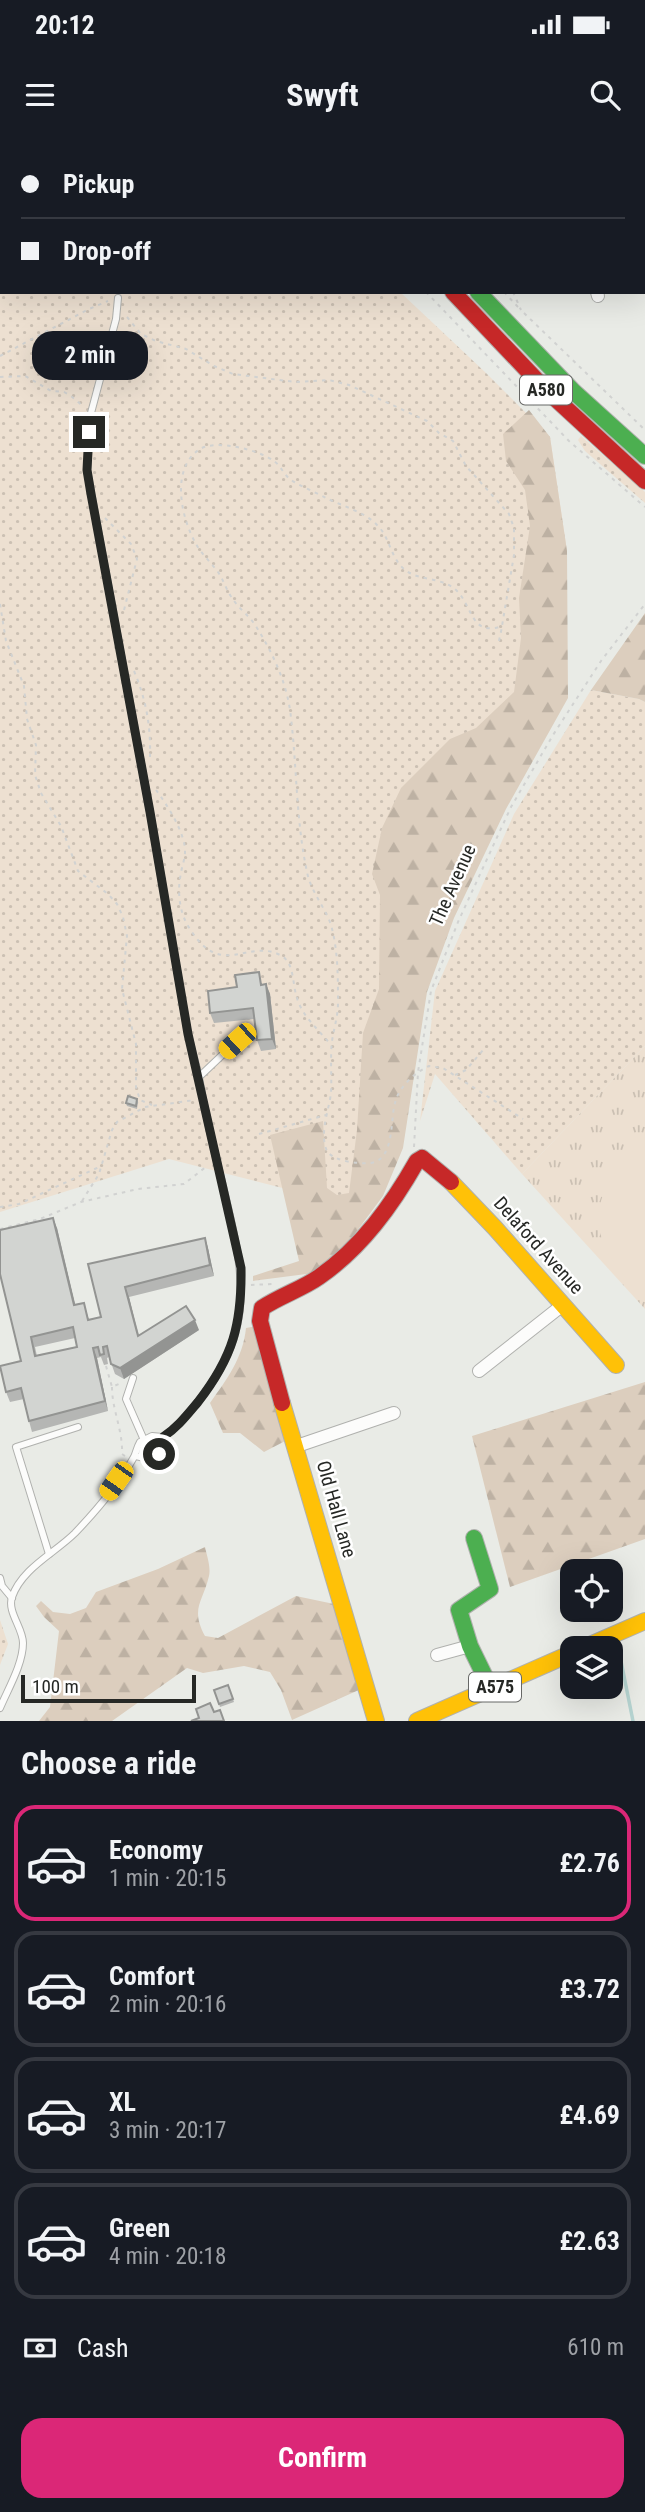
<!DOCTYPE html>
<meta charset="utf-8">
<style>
body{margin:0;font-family:"Roboto Condensed",sans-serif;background:#242831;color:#f1f3f6;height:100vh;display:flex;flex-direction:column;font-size:26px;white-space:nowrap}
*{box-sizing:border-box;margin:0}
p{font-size:23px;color:#9ea1a6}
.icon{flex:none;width:38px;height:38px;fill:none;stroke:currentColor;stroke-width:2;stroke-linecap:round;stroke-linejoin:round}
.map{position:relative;height:1581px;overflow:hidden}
.sheet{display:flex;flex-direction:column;background:#171b24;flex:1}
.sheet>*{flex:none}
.banner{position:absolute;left:0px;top:0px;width:646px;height:154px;box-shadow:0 7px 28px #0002;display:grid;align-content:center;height:154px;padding:0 21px;background:#171b24}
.buttons{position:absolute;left:560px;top:1419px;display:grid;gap:14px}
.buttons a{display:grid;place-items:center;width:63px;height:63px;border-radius:14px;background:#171b24;box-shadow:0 7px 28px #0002;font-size:35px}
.scale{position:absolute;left:21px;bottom:18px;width:175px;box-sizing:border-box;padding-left:7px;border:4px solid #262825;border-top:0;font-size:19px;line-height:24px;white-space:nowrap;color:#262825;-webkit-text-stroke:5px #fff;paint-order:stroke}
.end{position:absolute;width:32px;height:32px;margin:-16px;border:9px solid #262825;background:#fff;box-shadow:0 0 0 4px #fff}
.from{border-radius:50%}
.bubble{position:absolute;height:49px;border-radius:21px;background:#171b24;box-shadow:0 7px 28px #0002;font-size:23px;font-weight:700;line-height:49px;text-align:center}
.car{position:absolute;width:21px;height:42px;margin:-21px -10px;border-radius:9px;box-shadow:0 0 5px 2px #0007;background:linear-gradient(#f5c518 24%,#345 0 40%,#f5c518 0 76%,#345 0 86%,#f5c518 0)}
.banner b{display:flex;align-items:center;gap:24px;height:66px;font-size:26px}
.banner b+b{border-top:2px solid #363941}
.banner i{width:18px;height:18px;background:#f1f3f6}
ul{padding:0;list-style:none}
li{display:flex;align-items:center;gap:21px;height:116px;margin:0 14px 10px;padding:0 7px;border:4px solid #363941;border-radius:21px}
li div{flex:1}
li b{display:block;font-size:26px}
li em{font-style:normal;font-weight:700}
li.on{border-color:#db2777}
li>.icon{width:63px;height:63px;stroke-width:1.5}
h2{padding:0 21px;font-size:32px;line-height:84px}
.pay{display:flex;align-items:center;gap:18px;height:77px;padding:0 21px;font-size:26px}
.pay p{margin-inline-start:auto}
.action{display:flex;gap:14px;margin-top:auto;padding:14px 21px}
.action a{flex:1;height:80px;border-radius:21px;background:#db2777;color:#fff;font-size:28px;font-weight:700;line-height:80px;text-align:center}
.status{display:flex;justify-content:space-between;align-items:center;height:49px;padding:0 35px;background:#171b24;direction:ltr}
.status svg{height:19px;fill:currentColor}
header{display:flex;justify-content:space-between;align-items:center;height:91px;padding:0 21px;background:#171b24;font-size:32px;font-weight:700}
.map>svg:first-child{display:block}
.grass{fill:url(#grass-dots)}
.forest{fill:url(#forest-firs)}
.park{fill:url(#park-tufts)}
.pitch{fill:#ede0d1}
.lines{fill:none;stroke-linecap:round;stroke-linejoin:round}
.stream{stroke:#b5d3d0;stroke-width:3.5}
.lane-casing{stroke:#b0b1ae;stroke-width:8}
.street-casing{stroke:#b0b1ae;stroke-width:14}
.fast-casing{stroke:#b0b1ae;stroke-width:18}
.slow-casing{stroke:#b0b1ae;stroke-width:18}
.jam-casing{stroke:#b0b1ae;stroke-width:18}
.path{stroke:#d1d2d1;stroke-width:2;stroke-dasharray:3.5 5;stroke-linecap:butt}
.lane{stroke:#fcfcfb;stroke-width:6}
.street{stroke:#fcfcfb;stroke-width:12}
.fast{stroke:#4caf50;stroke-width:16}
.slow{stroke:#ffc107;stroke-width:16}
.jam{stroke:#c62828;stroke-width:16}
.wall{fill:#b5b6b4;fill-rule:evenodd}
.shaded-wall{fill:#939492}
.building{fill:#d2d4d1;stroke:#939492;stroke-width:2;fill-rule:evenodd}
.route{stroke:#262825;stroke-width:9}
.labels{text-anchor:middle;stroke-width:5;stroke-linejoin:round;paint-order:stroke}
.shield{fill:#fff;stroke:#676866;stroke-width:2}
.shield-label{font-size:18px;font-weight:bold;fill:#262825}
.street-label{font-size:19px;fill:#262825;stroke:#fff}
</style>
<div class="status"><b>20:12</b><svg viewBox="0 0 49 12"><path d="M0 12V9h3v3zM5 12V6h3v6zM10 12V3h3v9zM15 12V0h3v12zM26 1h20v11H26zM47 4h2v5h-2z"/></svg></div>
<header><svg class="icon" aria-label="menu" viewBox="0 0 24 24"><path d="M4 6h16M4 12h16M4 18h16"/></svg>Swyft<svg class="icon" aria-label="search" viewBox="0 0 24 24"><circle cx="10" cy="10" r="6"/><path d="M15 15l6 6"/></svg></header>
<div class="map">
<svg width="645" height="1581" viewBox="0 0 645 1581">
<defs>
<pattern id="grass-dots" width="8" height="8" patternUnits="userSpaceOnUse" patternTransform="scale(1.75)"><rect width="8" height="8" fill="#ede0d1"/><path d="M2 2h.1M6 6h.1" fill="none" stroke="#cbc0b3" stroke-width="1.8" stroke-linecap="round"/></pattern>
<pattern id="forest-firs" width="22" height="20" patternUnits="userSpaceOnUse" patternTransform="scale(1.75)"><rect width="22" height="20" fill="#dccebe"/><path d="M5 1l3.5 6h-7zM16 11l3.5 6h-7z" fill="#bdb1a3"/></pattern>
<pattern id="park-tufts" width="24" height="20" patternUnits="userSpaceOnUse" patternTransform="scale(1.75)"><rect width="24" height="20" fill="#ede0d1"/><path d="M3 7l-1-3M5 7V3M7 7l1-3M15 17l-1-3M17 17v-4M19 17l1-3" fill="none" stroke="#cbc0b3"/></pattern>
</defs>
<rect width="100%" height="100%" fill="#e9ebe6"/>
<g class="grass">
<path d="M0 0 254 2H2V152H400L486 233 550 297 567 411 459 720 349 1065 169 1019 0 1072Z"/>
<path d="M581 296 645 352V363L585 311 578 300Z"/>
<path d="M591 550 639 559 645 562V906L522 1034 435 934 420 981 435 851 514 674Z"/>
<path d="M0 1480 8 1504 0 1525Z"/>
</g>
<g class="forest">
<path d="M529 270 550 297 567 411 568 558 506 669 454 778 427 852 403 1008 383 1056 351 1099 314 1133 253 1141V1136L299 1121 270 995 323 981 327 1048 337 1055 349 1053 357 990 363 893 379 849 380 755 372 734 382 688 401 648 450 599 476 588 514 552 521 498 519 458 530 386 525 350 506 321 503 294Z"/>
<path d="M645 473V562L639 559 591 550Z"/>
<path d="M257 1186 289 1299 264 1312 240 1293H223L210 1263C227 1239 243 1218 246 1188Z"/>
<path d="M645 1242V1399L510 1447 472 1296Z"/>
<path d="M205 1407C207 1416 211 1427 209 1436 203 1462 190 1468 205 1496L218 1498 296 1456 334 1464 361 1549 292 1580 281 1550 270 1532 244 1526 203 1533 187 1528 112 1581H39L50 1567 59 1491 44 1477 36 1466 41 1461 53 1472 70 1474 86 1468 96 1452 158 1429Z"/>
</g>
<path class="park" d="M645 906V1169L522 1034Z"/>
<path class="pitch" d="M645 999V1157C583 1100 583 1057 645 999Z"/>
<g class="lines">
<path class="stream" d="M618 1506 633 1581"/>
<g class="lane-casing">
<g id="lane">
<path d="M118 158 116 179 91 273 87 330 150 672 188 894 199 937"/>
<path d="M133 1238 126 1259 144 1300"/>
<path d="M135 1316C151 1321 165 1316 163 1297"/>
<path d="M49 1414 16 1307 78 1287"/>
<path d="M0 1438 2 1446 12 1458"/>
<path d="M0 1568C8 1549 23 1524 23 1503 23 1488 7 1472 12 1457 22 1428 55 1413 75 1393 96 1371 119 1344 134 1317 136 1313 137 1307 140 1302L152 1296 163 1297C178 1287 189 1273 200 1259 258 1186 243 1130 223 1046 214 1010 205 974 199 937L237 901"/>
</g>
</g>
<g class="street-casing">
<g id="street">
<path d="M577 2V0"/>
<path d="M644 112 645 113"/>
<path d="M597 152 598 156"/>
<path d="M479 1231 564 1164"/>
<path d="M297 1306 394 1273"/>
<path d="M437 1515 470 1506"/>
</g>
</g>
<g class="fast-casing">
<g id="fast">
<path d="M321 0 322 2"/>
<path d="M478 152 574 252 645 316"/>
<path d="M474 1398 490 1449 459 1470 470 1506 491 1549"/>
</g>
</g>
<g class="slow-casing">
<g id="slow">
<path d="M451 1042 495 1088 616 1225"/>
<path d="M282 1263 376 1581"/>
<path d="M583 1508 645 1481"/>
<path d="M417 1581 572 1513"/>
</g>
</g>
<g class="jam-casing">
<g id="jam">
<path d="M345 0 346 2"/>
<path d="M453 152 545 249 645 341"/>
<path d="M282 1263 260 1181 262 1168C280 1156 302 1149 319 1137 362 1107 392 1065 417 1021L422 1018 451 1042"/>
</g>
</g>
<g class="path">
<path d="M93 0 94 2"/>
<path d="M296 0 297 2"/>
<path d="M369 0 371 2"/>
<path d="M402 0V2"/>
<path d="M404 2V0"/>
<path d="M426 152 569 301 645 367"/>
<path d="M504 152 518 167"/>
<path d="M513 152 521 170"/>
<path d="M524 173 645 290"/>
<path d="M127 177 141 194 156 201 186 209 214 226 233 234 295 242 329 240 349 245 427 281 439 293 453 301 466 326 509 374 514 388V415L502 486C471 497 473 467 457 451 442 436 419 442 404 429 390 417 390 397 377 385 365 372 342 366 326 358 315 352 302 347 291 340 284 335 281 326 274 321 259 310 216 299 200 309 170 328 181 378 196 404 202 415 213 424 220 435 224 442 227 451 232 458 239 469 250 476 257 488 274 515 288 546 291 578 297 629 296 681 307 732 311 752 325 767 331 785 338 809 338 838 338 863 338 876 334 888 332 901 330 918 332 936 331 953 329 970 319 994 327 1011 333 1021 358 1024 369 1023 395 1022 390 980 395 963 398 948 415 932 429 926L443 928 523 979"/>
<path d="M0 216 89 169 108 161"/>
<path d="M0 237 25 236 51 251 64 252 71 256 84 267"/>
<path d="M105 378 131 404 137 419 123 474"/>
<path d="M0 464 6 501 24 546 27 579 36 605 35 635 41 653 61 686 78 731 108 754 117 764 123 777 127 796 122 849 136 904V947L140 960 152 965"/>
<path d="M499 501 502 487"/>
<path d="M134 531C146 559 151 587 150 617"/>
<path d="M156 650C166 663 186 694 185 712 185 719 182 726 181 733 177 751 179 773 190 789 222 840 247 798 280 815 295 822 292 844 297 858 302 876 319 890 331 905"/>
<path d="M455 935 466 930 484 909"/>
<path d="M259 994 326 975"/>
<path d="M414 1007 418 932 431 851 458 782 511 667 553 595 601 521 645 464"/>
<path d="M82 1061 99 1034 112 990 117 982 145 967 195 960"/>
<path d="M0 1067 19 1064 99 1027"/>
<path d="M0 1089 40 1079 81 1062 138 1049 184 1044 207 1026"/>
<path d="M251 1145 273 1144"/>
<path d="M106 1226 112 1247 123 1242"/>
<path d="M112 1247C112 1270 123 1290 122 1314L125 1316"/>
</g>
<use href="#lane" class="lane"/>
<use href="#street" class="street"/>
<use href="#fast" class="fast"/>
<use href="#slow" class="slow"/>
<use href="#jam" class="jam"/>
</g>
<g class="wall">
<path d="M263 844H266L270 854 276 909 261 911 257 900 254 879 214 883 210 873Z"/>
<path d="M137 959 138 962 137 969 127 966 126 963Z"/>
<path d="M57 1088 75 1165 84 1163 89 1180 101 1177 88 1124 205 1098 208 1108 214 1136 129 1157 139 1195 199 1190 124 1239 115 1234 109 1217 107 1218 108 1224 104 1225 101 1217 97 1218 108 1271 32 1292 29 1281 24 1259 10 1262 6 1252 21 1221ZM75 1198 77 1207 37 1216 35 1207Z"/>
<path d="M228 1545 234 1562 220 1567 214 1550Z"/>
</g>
<g class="shaded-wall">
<path d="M266 844 270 854 276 909 272 899Z"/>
<path d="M53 1078 57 1088 78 1176 74 1165Z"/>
<path d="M205 1098 208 1108 214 1136 210 1125Z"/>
<path d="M125 1147 129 1157 141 1207 138 1196Z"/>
<path d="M195 1180 199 1190 124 1239 120 1228Z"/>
<path d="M93 1208 97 1218 108 1271 105 1261Z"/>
</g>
<g class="building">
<path d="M259 832 261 845 266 844 272 899 257 900 253 868 210 873 208 851 237 847 235 835Z"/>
<path d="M128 956 137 959 136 966 126 963Z"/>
<path d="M53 1078 74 1165 84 1163 88 1180 101 1177 88 1124 205 1098 210 1125 125 1147 138 1196 186 1166 195 1180 120 1228 111 1224 107 1206 103 1207 104 1214 100 1215 98 1207 93 1208 105 1261 29 1281 21 1248 6 1252 0 1226 21 1221 0 1134V1090ZM73 1187 77 1207 35 1216 31 1197Z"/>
<path d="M228 1545 233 1559 219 1564 214 1550Z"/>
<path d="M210 1563 214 1572 220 1570 224 1581H191L199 1578 196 1569Z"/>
</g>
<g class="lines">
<path class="route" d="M89 292 87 330 91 354 150 672 188 894 241 1128C242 1184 233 1217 198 1262 187 1275 177 1288 163 1297V1310L159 1314"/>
</g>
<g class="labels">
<g class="shield">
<rect x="520" y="235.5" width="52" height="29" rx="5"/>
<rect x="469" y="1532.5" width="52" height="29" rx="5"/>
</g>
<g class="shield-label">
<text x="546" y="256">A580</text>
<text x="495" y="1553">A575</text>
</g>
<g class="street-label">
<text transform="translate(452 745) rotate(-66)" y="7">The Avenue</text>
<text transform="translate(539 1105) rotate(48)" y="7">Delaford Avenue</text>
<text transform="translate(337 1369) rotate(74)" y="7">Old Hall Lane</text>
</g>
</g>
</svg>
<div class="buttons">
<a><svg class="icon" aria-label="locate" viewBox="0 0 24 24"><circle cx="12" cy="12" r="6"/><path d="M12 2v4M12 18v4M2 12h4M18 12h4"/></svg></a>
<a><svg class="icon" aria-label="layers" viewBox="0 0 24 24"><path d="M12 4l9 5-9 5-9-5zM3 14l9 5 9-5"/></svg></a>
</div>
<div class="scale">100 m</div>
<i class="end from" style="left:159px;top:1314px"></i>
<i class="end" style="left:89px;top:292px"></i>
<div class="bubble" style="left:32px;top:191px;width:116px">2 min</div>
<i class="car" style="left:237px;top:901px;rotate:228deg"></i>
<i class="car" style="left:116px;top:1341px;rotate:215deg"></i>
<div class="banner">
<b><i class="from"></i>Pickup</b>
<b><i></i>Drop-off</b>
</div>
</div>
<section class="sheet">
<h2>Choose a ride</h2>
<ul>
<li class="on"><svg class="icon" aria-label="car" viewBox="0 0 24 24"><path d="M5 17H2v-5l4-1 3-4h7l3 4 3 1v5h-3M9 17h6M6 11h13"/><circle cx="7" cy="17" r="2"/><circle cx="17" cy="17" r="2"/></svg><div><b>Economy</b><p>1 min · 20:15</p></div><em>£2.76</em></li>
<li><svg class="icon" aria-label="car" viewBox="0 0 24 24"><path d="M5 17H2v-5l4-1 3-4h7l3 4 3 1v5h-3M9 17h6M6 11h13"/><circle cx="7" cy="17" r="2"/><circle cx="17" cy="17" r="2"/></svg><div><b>Comfort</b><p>2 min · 20:16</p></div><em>£3.72</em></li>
<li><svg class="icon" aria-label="car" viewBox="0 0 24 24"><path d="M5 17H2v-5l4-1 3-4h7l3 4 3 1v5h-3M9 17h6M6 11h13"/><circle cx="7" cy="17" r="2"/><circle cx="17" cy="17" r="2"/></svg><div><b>XL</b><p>3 min · 20:17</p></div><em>£4.69</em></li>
<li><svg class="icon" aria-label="car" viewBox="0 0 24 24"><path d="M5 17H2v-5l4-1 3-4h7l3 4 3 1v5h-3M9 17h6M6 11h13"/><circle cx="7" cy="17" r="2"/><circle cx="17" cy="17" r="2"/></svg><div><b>Green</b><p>4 min · 20:18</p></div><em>£2.63</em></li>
</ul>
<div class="pay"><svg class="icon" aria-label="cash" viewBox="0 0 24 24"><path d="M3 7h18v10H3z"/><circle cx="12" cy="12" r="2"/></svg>Cash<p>610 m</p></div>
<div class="action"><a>Confirm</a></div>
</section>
